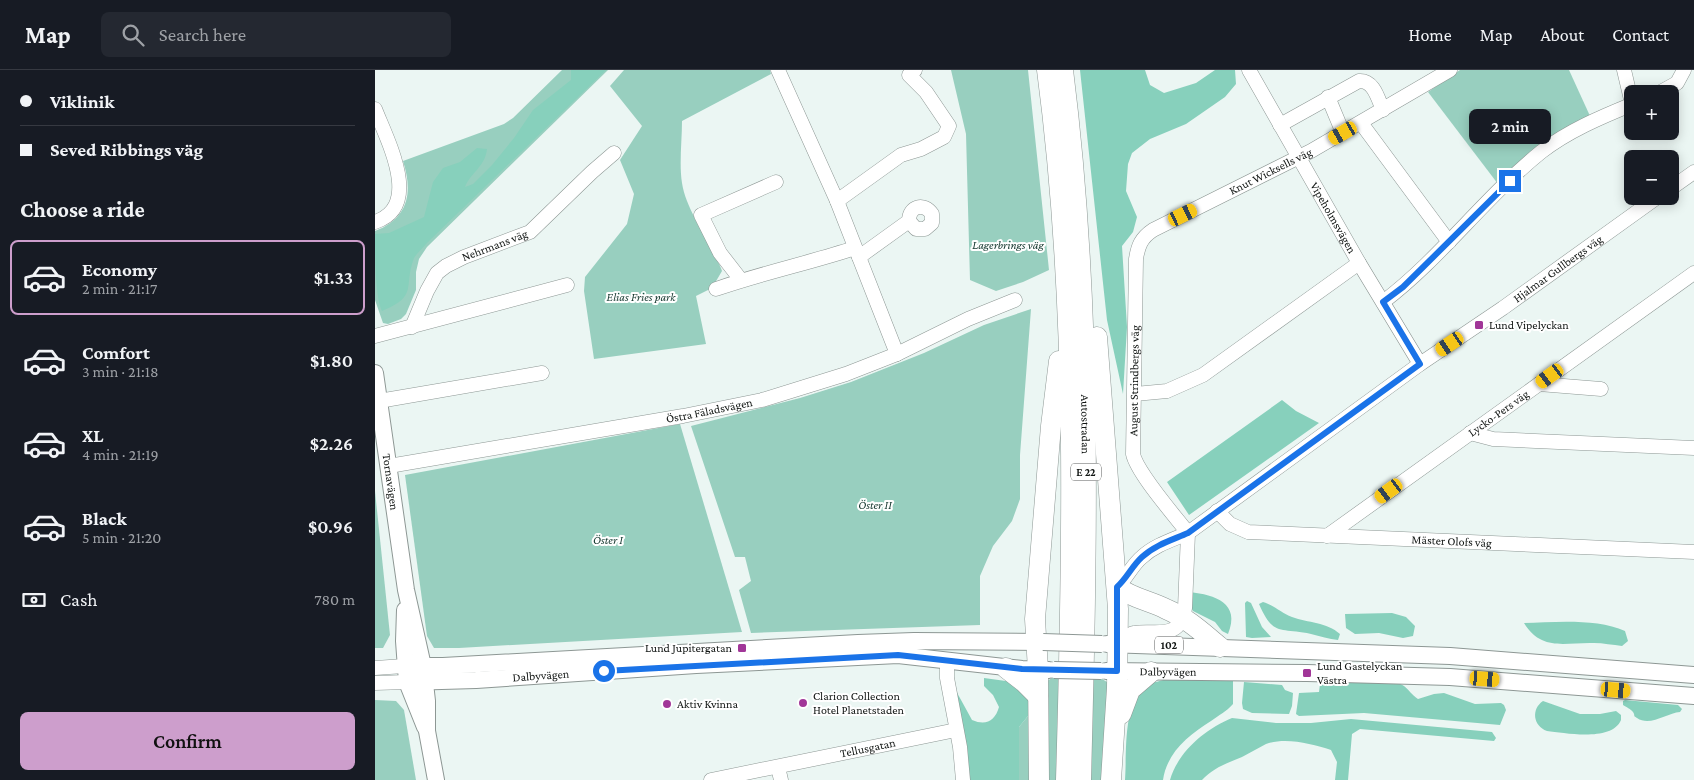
<!DOCTYPE html>
<meta charset="utf-8">
<style>
body{margin:0;font-family:"Crimson Pro",serif;background:#242831;color:#f1f3f6;height:100vh;display:flex;flex-direction:column;font-size:19px;white-space:nowrap}
*{box-sizing:border-box;margin:0}
p{font-size:16px;color:#9ea1a6}
.icon{flex:none;width:28px;height:28px;fill:none;stroke:currentColor;stroke-width:2;stroke-linecap:round;stroke-linejoin:round}
.map{position:relative;flex:1;overflow:hidden}
.panel{display:flex;flex-direction:column;background:#171b24;width:375px}
.panel>*{flex:none}
.top-card{display:grid;align-content:center;height:110px;padding:0 20px;background:#171b24}
.controls{position:absolute;left:1249px;top:15px;display:grid;gap:10px}
.controls a{display:grid;place-items:center;width:55px;height:55px;border-radius:8px;background:#171b24;box-shadow:0 2px 12px #0003;font-size:25px}
.end{position:absolute;width:22px;height:22px;margin:-11px;border:6px solid #1a73e8;background:#fff;box-shadow:0 0 0 2px #fff}
.from{border-radius:50%}
.bubble{position:absolute;height:35px;border-radius:8px;background:#171b24;box-shadow:0 2px 12px #0003;font-size:16px;font-weight:600;line-height:35px;text-align:center}
.car{position:absolute;width:15px;height:30px;margin:-15px -8px;border-radius:6px;box-shadow:0 0 4px 1px #0007;background:linear-gradient(#f5c518 24%,#345 0 40%,#f5c518 0 76%,#345 0 86%,#f5c518 0)}
.top-card b{display:flex;align-items:center;gap:18px;height:48px;font-size:19px}
.top-card b+b{border-top:1px solid #363941}
.top-card i{width:12px;height:12px;background:#f1f3f6}
ul{padding:0;list-style:none}
li{display:flex;align-items:center;gap:15px;height:75px;margin:0 10px 8px;padding:0 10px;border:2px solid transparent;border-radius:8px}
li div{flex:1}
li b{display:block;font-size:19px}
li em{font-style:normal;font-weight:600}
li.current{border-color:#cd9ecc}
li>.icon{width:45px;height:45px;stroke-width:1.5}
h2{padding:0 20px;font-size:22px;line-height:60px}
.pay{display:flex;align-items:center;gap:12px;height:55px;padding:0 20px;font-size:19px}
.pay p{margin-inline-start:auto}
.action{display:flex;gap:10px;margin-top:auto;padding:10px 20px}
.action a{flex:1;height:58px;border-radius:8px;background:#cd9ecc;color:#111;font-size:20px;font-weight:600;line-height:58px;text-align:center}
header{display:flex;align-items:center;gap:30px;box-sizing:border-box;height:70px;padding:0 25px;background:#171b24;border-bottom:1px solid #363941}
header strong{font-size:24px}
nav{display:flex;gap:28px;margin-inline-start:auto;font-size:18px}
.search{width:350px;height:45px;background:#242831;display:flex;align-items:center;gap:12px;box-sizing:border-box;padding:0 18px;border-radius:8px;color:#9ea1a6;font-size:19px}
main{display:flex;flex:1;min-height:0}
.map>svg:first-child{display:block}
.green{fill:#98cfbf}
.forest{fill:#87d0bc}
.lines{fill:none;stroke-linecap:round;stroke-linejoin:round}
.minor-casing{stroke:#8d9794;stroke-width:15}
.major-casing{stroke:#8d9794;stroke-width:18}
.highway-casing{stroke:#8d9794;stroke-width:21}
.minor{stroke:#fff;stroke-width:14}
.major{stroke:#fff;stroke-width:16}
.highway{stroke:#fff;stroke-width:20}
.major-bridge-casing{stroke:#8d9794;stroke-width:18;stroke-linecap:butt}
.major-bridge{stroke:#fff;stroke-width:16}
.route{stroke:#1a73e8;stroke-width:6}
.poi-dot{fill:#a13698;stroke:#fff;stroke-width:2}
.labels{text-anchor:middle;stroke-width:4;stroke-linejoin:round;paint-order:stroke}
.shield{fill:#fff;stroke:#585b5a;stroke-width:1}
.shield-label{font-size:11px;font-weight:bold;fill:#111513}
.street-label{font-size:12px;fill:#111513;stroke:#fff}
.park-label{font-size:12px;font-style:italic;fill:#14372e;stroke:#fff}
.poi-label{font-size:12px;fill:#111513;stroke:#fff;text-anchor:start}
</style>
<header>
<strong>Map</strong>
<div class="search"><svg class="icon" aria-label="search" viewBox="0 0 24 24"><circle cx="10" cy="10" r="6"/><path d="M15 15l6 6"/></svg>Search here</div>
<nav><a>Home</a><a>Map</a><a>About</a><a>Contact</a></nav>
</header>
<main>
<section class="panel">
<div class="top-card">
<b><i class="from"></i>Viklinik</b>
<b><i></i>Seved Ribbings väg</b>
</div>
<h2>Choose a ride</h2>
<ul>
<li class="current"><svg class="icon" aria-label="car" viewBox="0 0 24 24"><path d="M5 17H2v-5l4-1 3-4h7l3 4 3 1v5h-3M9 17h6M6 11h13"/><circle cx="7" cy="17" r="2"/><circle cx="17" cy="17" r="2"/></svg><div><b>Economy</b><p>2 min · 21:17</p></div><em>$1.33</em></li>
<li><svg class="icon" aria-label="car" viewBox="0 0 24 24"><path d="M5 17H2v-5l4-1 3-4h7l3 4 3 1v5h-3M9 17h6M6 11h13"/><circle cx="7" cy="17" r="2"/><circle cx="17" cy="17" r="2"/></svg><div><b>Comfort</b><p>3 min · 21:18</p></div><em>$1.80</em></li>
<li><svg class="icon" aria-label="car" viewBox="0 0 24 24"><path d="M5 17H2v-5l4-1 3-4h7l3 4 3 1v5h-3M9 17h6M6 11h13"/><circle cx="7" cy="17" r="2"/><circle cx="17" cy="17" r="2"/></svg><div><b>XL</b><p>4 min · 21:19</p></div><em>$2.26</em></li>
<li><svg class="icon" aria-label="car" viewBox="0 0 24 24"><path d="M5 17H2v-5l4-1 3-4h7l3 4 3 1v5h-3M9 17h6M6 11h13"/><circle cx="7" cy="17" r="2"/><circle cx="17" cy="17" r="2"/></svg><div><b>Black</b><p>5 min · 21:20</p></div><em>$0.96</em></li>
</ul>
<div class="pay"><svg class="icon" aria-label="cash" viewBox="0 0 24 24"><path d="M3 7h18v10H3z"/><circle cx="12" cy="12" r="2"/></svg>Cash<p>780 m</p></div>
<div class="action"><a>Confirm</a></div>
</section>
<div class="map">
<svg width="1319" height="710" viewBox="0 0 1319 710">
<rect width="100%" height="100%" fill="#ebf6f3"/>
<g class="green">
<path d="M187 0H233L52 177 44 189 41 202V220L31 244 26 249 13 254 8 253 0 230V161C34 148 38 122 28 91L129 54 138 48Z"/>
<path d="M249 0H395L396 4 307 51C307 71 304 94 307 113 311 141 337 174 347 201L337 218 321 226 331 274 219 289 209 221 210 207 252 154 259 124 245 90 267 56 235 16Z"/>
<path d="M576 0H653L674 200 648 212 621 221 595 210 591 64Z"/>
<path d="M1085 0H1194L1215 46 1123 114 1053 22Z"/>
<path d="M656 239 645 385V429L637 451 618 476 605 506V555L376 563 364 520 376 511 370 487H360L316 356 425 328 476 312 549 283 609 255Z"/>
<path d="M305 354 367 562 84 578H59L52 566 30 405Z"/>
<path d="M0 421 15 565 8 578H0Z"/>
<path d="M680 606H684L683 710H669V613Z"/>
<path d="M718 607H724L735 614 730 710H716Z"/>
<path d="M0 630 21 631 29 640 41 710H0Z"/>
<path d="M653 646 657 648 656 710H644V657Z"/>
</g>
<g class="forest">
<path d="M196 0H231L52 173C48 178 42 183 39 188 28 217 44 226 7 241 0 227 0 183 0 164L14 163 49 147 58 112 68 98 85 92 102 78 112 79C110 97 96 102 90 117L98 114 117 95 139 68 158 40 196 10Z"/>
<path d="M705 0H770L775 15 789 23 821 13 840 0H860L861 14 850 27 811 54 775 69 757 83 753 94 751 121 762 147 758 162 747 176 752 257 748 324 732 250Z"/>
<path d="M907 330 921 341 944 353 814 445 792 412Z"/>
<path d="M815 522C840 525 866 533 853 564L847 561 840 552 818 541 815 535Z"/>
<path d="M872 531 876 533 887 557 896 567 877 568 871 567 870 533Z"/>
<path d="M888 532C899 535 906 543 917 547 933 553 952 552 965 564L963 570C954 569 945 566 936 564 905 557 899 568 884 534Z"/>
<path d="M1017 543 1031 547 1040 556 1038 566 1028 568 1004 563 980 564 971 558 970 544Z"/>
<path d="M1149 553C1179 552 1222 548 1250 561L1253 571 1247 576C1238 575 1228 573 1219 573 1190 572 1167 582 1149 553Z"/>
<path d="M609 608 638 612 656 628 657 648 653 646 644 657V710H594L580 619 597 650C611 656 620 651 624 637L618 625 609 616Z"/>
<path d="M792 609 858 610V634C851 642 844 645 836 651 814 665 792 682 788 710H750C752 684 747 629 773 615 778 612 786 611 792 609Z"/>
<path d="M869 612 907 615 910 620 918 623 917 636 914 644 877 643 868 639 867 633Z"/>
<path d="M973 612C986 612 1019 608 1029 616 1034 620 1036 624 1043 629L1059 624 1069 623 1100 634 1126 633 1129 635 1131 640 1125 655 989 643 924 646 921 644 924 623 944 622 945 614Z"/>
<path d="M1250 630 1303 635 1307 639 1305 642C1292 643 1275 657 1262 648 1257 645 1261 647 1258 642 1256 639 1251 637 1248 635V631Z"/>
<path d="M1168 631 1205 644H1225L1241 641 1246 645V650C1237 672 1190 663 1172 661 1158 656 1156 639 1168 631Z"/>
<path d="M857 648 901 653H936L976 649 1117 662 1121 668 1119 671 985 659 977 664 973 710H960L962 692 956 680C937 674 911 667 891 674 883 678 875 683 867 687 852 693 838 698 827 710H795C803 682 830 659 857 648Z"/>
</g>
<g class="lines">
<g class="minor-casing">
<g id="minor">
<path d="M403 0 462 131 522 284"/>
<path id="s1" d="M874 0 984 193 1045 294"/>
<path d="M1249 0 1257 34"/>
<path d="M1282 24 1302 13 1309 0"/>
<path d="M953 27 968 63"/>
<path d="M0 39C12 70 48 136 0 152"/>
<path d="M986 53 1074 172"/>
<path d="M905 55 984 11C999 10 1003 29 1008 40"/>
<path d="M1295 119 1319 102"/>
<path d="M462 131 526 85 546 79 569 67 574 56 572 53 551 22 534 5 540 0"/>
<path d="M484 187 534 151C534 136 549 132 557 144V153L550 159H541L534 151"/>
<path d="M366 210 345 183 326 145 401 112"/>
<path d="M341 219C387 203 434 193 480 178"/>
<path d="M1008 232C1066 188 1109 128 1166 82 1193 61 1226 47 1258 34"/>
<path id="s2" d="M37 257 52 221 62 203 71 196 89 187 155 162 217 102 239 83"/>
<path d="M0 266 192 215"/>
<path d="M1164 314 1226 319"/>
<path d="M760 324 792 321 828 305 984 193"/>
<path d="M4 331 167 303"/>
<path d="M1095 363 1118 369 1319 378"/>
<path id="s3" d="M14 396 308 346 387 330 471 304 522 284 593 249 640 230"/>
<path id="s4" d="M842 441 855 454 873 462 1319 482"/>
<path id="s5" d="M813 463C800 446 762 403 758 384L761 189C763 176 766 168 778 160L936 81 1075 0"/>
<path id="s6" d="M952 466 1319 203"/>
<path id="s7" d="M742 517C752 508 757 495 767 487 780 475 797 470 813 463L1045 294 1128 238 1284 126"/>
<path d="M743 574C748 570 753 564 759 563 780 559 805 572 810 538L813 463"/>
<path d="M572 591V608L585 677 588 710"/>
<path d="M0 598 29 596"/>
<path d="M0 613 32 612"/>
<path d="M403 697 406 710"/>
<path id="s8" d="M336 710 581 660"/>
</g>
</g>
<g class="major-casing">
<g id="major">
<path id="s9" d="M0 303 31 520 48 596 52 631V661L61 710"/>
<path d="M30 540 29 571 32 612 50 657"/>
<path d="M732 574 1075 586 1319 605"/>
<path d="M29 596H68L483 573 539 571 668 572"/>
<path id="s10" d="M731 601 932 603 1075 607 1319 626"/>
<path id="s11" d="M32 612 101 610 321 595 523 585 647 599 674 600"/>
</g>
</g>
<g class="highway-casing">
<g id="highway">
<path d="M672 0C703 235 698 473 691 710"/>
<path id="s12" d="M688 0C718 236 712 473 706 710"/>
<path d="M722 267 743 539 742 618 736 710"/>
<path d="M742 517C757 528 775 531 791 539 812 548 828 563 845 577"/>
<path d="M631 598 649 612 663 626"/>
<path d="M746 644 755 620 776 602"/>
<path d="M664 710 663 600 660 549 676 356 684 291"/>
</g>
</g>
<use href="#minor" class="minor"/>
<use href="#major" class="major"/>
<use href="#highway" class="highway"/>
<g class="major-bridge-casing">
<g id="major-bridge">
<path d="M668 572 727 574"/>
<path d="M679 600 726 601"/>
</g>
</g>
<use href="#major-bridge" class="major-bridge"/>
</g>
<g class="lines">
<path class="route" d="M229 601 523 585 647 599 742 601V517C752 508 757 496 767 487 780 475 797 470 813 463L1045 294 1008 232 1028 217 1135 111"/>
</g>
<g class="poi-dot">
<rect x="1099" y="250" width="10" height="10" rx="2.5"/>
<rect x="362" y="573" width="10" height="10" rx="2.5"/>
<rect x="927" y="598" width="10" height="10" rx="2.5"/>
<circle cx="428" cy="633" r="5"/>
<circle cx="292" cy="634" r="5"/>
</g>
<g class="labels">
<g class="shield">
<rect x="696" y="393.5" width="30" height="17" rx="4"/>
<rect x="780" y="566.5" width="28" height="17" rx="4"/>
</g>
<g class="shield-label">
<text x="711" y="406">E 22</text>
<text x="794" y="579">102</text>
</g>
<g class="street-label">
<text dy="4" stroke="none"><textPath href="#s5" startOffset="458">Knut Wicksells väg</textPath></text>
<text dy="4" stroke="none"><textPath href="#s1" startOffset="170">Vipeholmsvägen</textPath></text>
<text dy="4" stroke="none"><textPath href="#s2" startOffset="124">Nehrmans väg</textPath></text>
<text dy="4" stroke="none"><textPath href="#s7" startOffset="546">Hjalmar Gullbergs väg</textPath></text>
<text dy="4" stroke="none"><textPath href="#s5" startOffset="170">August Strindbergs väg</textPath></text>
<text dy="4" stroke="none"><textPath href="#s3" startOffset="325">Östra Fäladsvägen</textPath></text>
<text dy="4" stroke="none"><textPath href="#s6" startOffset="211">Lycko-Pers väg</textPath></text>
<text dy="4" stroke="none"><textPath href="#s12" startOffset="355">Autostradan</textPath></text>
<text dy="4" stroke="none"><textPath href="#s9" startOffset="110">Tornavägen</textPath></text>
<text dy="4" stroke="none"><textPath href="#s4" startOffset="242">Mäster Olofs väg</textPath></text>
<text dy="4" stroke="none"><textPath href="#s10" startOffset="62">Dalbyvägen</textPath></text>
<text dy="4" stroke="none"><textPath href="#s11" startOffset="134">Dalbyvägen</textPath></text>
<text dy="4" stroke="none"><textPath href="#s8" startOffset="160">Tellusgatan</textPath></text>
</g>
<g class="park-label">
<text x="633" y="179">Lagerbrings väg</text>
<text x="266" y="231">Elias Fries park</text>
<text x="500" y="439">Öster II</text>
<text x="233" y="474">Öster I</text>
</g>
<g class="poi-label">
<text x="1114" y="259">Lund Vipelyckan</text>
<text x="357" y="582" text-anchor="end">Lund Jupitergatan</text>
<text x="942" y="600">Lund Gastelyckan<tspan x="942" dy="14">Västra</tspan></text>
<text x="438" y="630">Clarion Collection<tspan x="438" dy="14">Hotel Planetstaden</tspan></text>
<text x="302" y="638">Aktiv Kvinna</text>
</g>
</g>
</svg>
<div class="controls">
<a>+</a>
<a>−</a>
</div>
<i class="end from" style="left:229px;top:601px"></i>
<i class="end" style="left:1135px;top:111px"></i>
<div class="bubble" style="left:1094px;top:39px;width:82px">2 min</div>
<i class="car" style="left:968px;top:63px;rotate:240deg"></i>
<i class="car" style="left:808px;top:145px;rotate:64deg"></i>
<i class="car" style="left:1075px;top:274px;rotate:236deg"></i>
<i class="car" style="left:1175px;top:306px;rotate:234deg"></i>
<i class="car" style="left:1014px;top:421px;rotate:234deg"></i>
<i class="car" style="left:1110px;top:609px;rotate:94deg"></i>
<i class="car" style="left:1241px;top:620px;rotate:95deg"></i>
</div>
</main>
